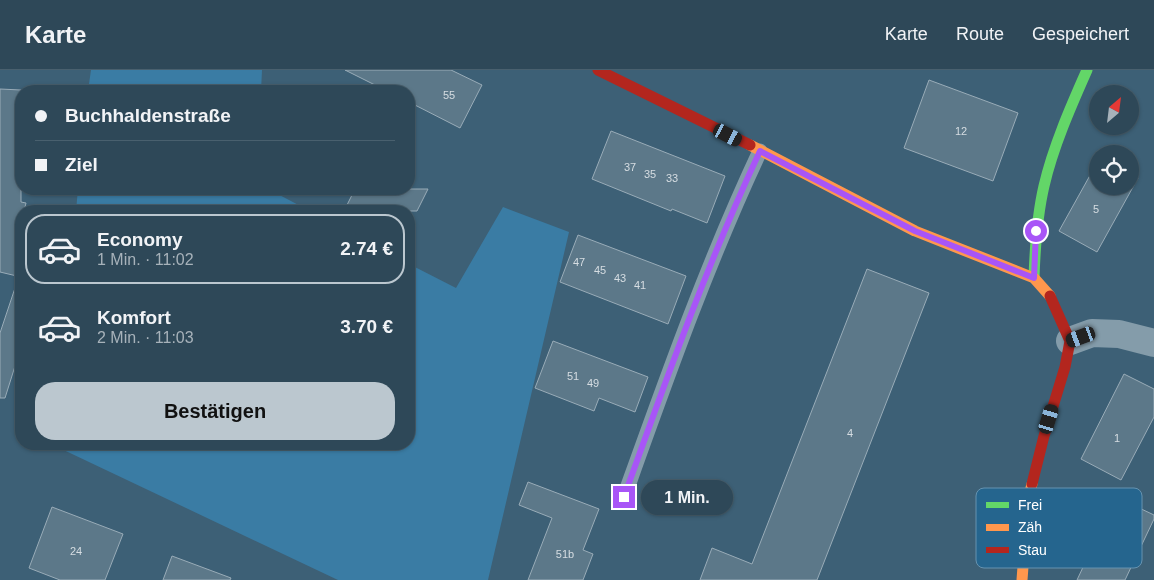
<!DOCTYPE html>
<html lang="de">
<meta charset="utf-8">
<style>
body{margin:0;font-family:Arial,sans-serif;background:#3a5261;color:#f1f3f6;height:100vh;display:flex;flex-direction:column;font-size:19px;white-space:nowrap}
*{box-sizing:border-box;margin:0}
p{font-size:16px;color:#a7b2ba}
.icon{flex:none;width:28px;height:28px;fill:none;stroke:currentColor;stroke-width:2;stroke-linecap:round;stroke-linejoin:round}
.map{position:relative;flex:1;overflow:hidden}
.panel{position:absolute;left:15px;top:135px;width:400px;height:245px;display:flex;flex-direction:column;background:#2e4858;border-radius:20px;box-shadow:0 1px 4px #0004,0 0 0 1px #49606e}
.panel>*{flex:none}
.hud{position:absolute;left:15px;top:15px;width:400px;height:110px;border-radius:20px;box-shadow:0 1px 4px #0004,0 0 0 1px #49606e;display:grid;align-content:center;height:110px;padding:0 20px;background:#2e4858}
.needle{width:32px;rotate:28deg}
.buttons{position:absolute;left:1089px;top:15px;display:grid;gap:10px}
.buttons a{display:grid;place-items:center;width:50px;height:50px;border-radius:50%;background:#2e4858;box-shadow:0 1px 4px #0004,0 0 0 1px #49606e;font-size:25px}
.end{position:absolute;width:22px;height:22px;margin:-11px;border:6px solid #a855f7;background:#fff;box-shadow:0 0 0 2px #fff}
.from{border-radius:50%}
.bubble{position:absolute;height:35px;border-radius:18px;background:#2e4858;box-shadow:0 1px 4px #0004,0 0 0 1px #49606e;font-size:16px;font-weight:800;line-height:35px;text-align:center}
.car{position:absolute;width:15px;height:30px;margin:-15px -8px;border-radius:6px;box-shadow:0 0 4px 1px #0007;background:linear-gradient(#222 24%,#8ab4d8 0 40%,#222 0 76%,#8ab4d8 0 86%,#222 0)}
.hud b{display:flex;align-items:center;gap:18px;height:48px;font-size:19px}
.hud b+b{border-top:1px solid #49606e}
.hud i{width:12px;height:12px;background:#f1f3f6}
ul{padding:9px 0 0;list-style:none}
li{display:flex;align-items:center;gap:15px;height:70px;margin:0 10px 8px;padding:0 10px;border:2px solid transparent;border-radius:20px}
li div{flex:1}
li b{display:block;font-size:19px}
li em{font-style:normal;font-weight:800}
li.current{border-color:#bbc7cf}
li>.icon{width:45px;height:45px;stroke-width:1.5}
.primary-button{display:flex;gap:10px;margin-top:auto;padding:10px 20px}
.primary-button a{flex:1;height:58px;border-radius:20px;background:#bbc7cf;color:#111;font-size:20px;font-weight:800;line-height:58px;text-align:center}
header{display:flex;align-items:center;gap:30px;box-sizing:border-box;height:70px;padding:0 25px;background:#2e4858;border-bottom:1px solid #49606e}
header strong{font-size:24px}
nav{display:flex;gap:28px;margin-inline-start:auto;font-size:18px}
.map>svg:first-child{display:block}
.green{fill:#3a7ca4}
.building{fill:#5c7889;stroke:#99acb8}
.lines{fill:none;stroke-linecap:round;stroke-linejoin:round}
.lane{stroke:#849caa;stroke-width:15}
.street{stroke:#849caa;stroke-width:28}
.fast{stroke:#63d668;stroke-width:11}
.slow{stroke:#ff974d;stroke-width:11}
.jam{stroke:#b3261e;stroke-width:11}
.route{stroke:#a855f7;stroke-width:6}
.labels{text-anchor:middle;stroke-width:4.5;stroke-linejoin:round;paint-order:stroke}
.number-label{font-size:11px;fill:#d6dde2}
.key{fill:#25658e;stroke:#6693b0;stroke-width:1}
.key-label{font-size:14px;fill:#fff}
</style>
<header>
<strong>Karte</strong>
<nav><a>Karte</a><a>Route</a><a>Gespeichert</a></nav>
</header>
<div class="map">
<svg width="1154" height="510" viewBox="0 0 1154 510">
<rect width="100%" height="100%" fill="#3d6076"/>
<g class="green">
<path d="M91 0H262L261 21H88Z"/>
<path d="M78 119H268L310 141H76Z"/>
<path d="M503 137 569 162 488 510H338L51 374H409V194L456 218Z"/>
</g>
<g class="building">
<path d="M345 0H451L482 15 460 58 409 32V21H387Z"/>
<path d="M929 10 1018 43 993 111 904 78Z"/>
<path d="M0 19 21 20V132L26 133 24 141H21V207L0 202Z"/>
<path d="M611 61 725 106 707 153 672 139 671 141 592 109Z"/>
<path d="M1098 91V116H1130V104L1138 108 1097 182 1059 161Z"/>
<path d="M355 119H428L417 141H344Z"/>
<path d="M578 165 686 206 668 254 560 212Z"/>
<path d="M867 199 929 223 817 510H700L712 478 752 494Z"/>
<path d="M17 212 21 213V277L5 328H0V263Z"/>
<path d="M553 271 648 307 635 342 599 328 594 341 535 318Z"/>
<path d="M1124 304 1154 319V347L1121 410 1081 389Z"/>
<path d="M528 412 599 439 583 480 593 484 583 510H528L552 448 519 435Z"/>
<path d="M1116 427 1154 445V449L1125 510H1077Z"/>
<path d="M52 437 123 464 105 510H60L29 498Z"/>
<path d="M172 486 231 508 230 510H163Z"/>
</g>
<g class="lines">
<path class="lane" d="M624 427C666 310 707 194 760 81"/>
<path class="street" d="M1070 271 1092 263 1119 264 1154 273"/>
<path class="fast" d="M1034 208C1035 177 1037 146 1044 116 1053 77 1071 36 1087 0"/>
<g class="slow">
<path d="M750 75 915 161 1034 208 1050 226"/>
<path d="M1022 510 1028 430 1032 414"/>
</g>
<g class="jam">
<path d="M598 0 750 75"/>
<path d="M1032 414 1044 366 1065 297 1070 271 1050 226"/>
</g>
</g>
<g class="lines">
<path class="route" d="M624 427C666 310 707 194 760 81L915 161 1034 208 1036 161"/>
</g>
<g class="labels">
<g class="number-label">
<text x="449" y="29">55</text>
<text x="961" y="65">12</text>
<text x="630" y="101">37</text>
<text x="650" y="108">35</text>
<text x="672" y="112">33</text>
<text x="1096" y="143">5</text>
<text x="579" y="196">47</text>
<text x="600" y="204">45</text>
<text x="620" y="212">43</text>
<text x="640" y="219">41</text>
<text x="573" y="310">51</text>
<text x="593" y="317">49</text>
<text x="850" y="367">4</text>
<text x="1117" y="372">1</text>
<text x="76" y="485">24</text>
<text x="565" y="488">51b</text>
</g>
</g>
<rect x="976" y="418" width="166" height="80" rx="8" class="key"/>
<rect x="986" y="432" width="23" height="6" fill="#63d668"/>
<rect x="986" y="454" width="23" height="7" fill="#ff974d"/>
<rect x="986" y="477" width="23" height="6" fill="#b3261e"/>
<g class="key-label">
<text x="1018" y="440">Frei</text>
<text x="1018" y="462">Zäh</text>
<text x="1018" y="485">Stau</text>
</g>
</svg>
<div class="buttons">
<a><svg class="needle" viewBox="-14 -14 28 28"><path d="M0-13l5 13h-10z" fill="#e53935"/><path d="M0 13l5-13h-10z" fill="#a7b2ba"/></svg></a>
<a><svg class="icon" aria-label="locate" viewBox="0 0 24 24"><circle cx="12" cy="12" r="6"/><path d="M12 2v4M12 18v4M2 12h4M18 12h4"/></svg></a>
</div>
<i class="end from" style="left:1036px;top:161px"></i>
<i class="end" style="left:624px;top:427px"></i>
<div class="bubble" style="left:641px;top:410px;width:92px">1 Min.</div>
<i class="car" style="left:728px;top:65px;rotate:117deg"></i>
<i class="car" style="left:1081px;top:267px;rotate:250deg"></i>
<i class="car" style="left:1049px;top:349px;rotate:17deg"></i>
<div class="hud">
<b><i class="from"></i>Buchhaldenstraße</b>
<b><i></i>Ziel</b>
</div>
<section class="panel">
<ul>
<li class="current"><svg class="icon" aria-label="car" viewBox="0 0 24 24"><path d="M5 17H2v-5l4-1 3-4h7l3 4 3 1v5h-3M9 17h6M6 11h13"/><circle cx="7" cy="17" r="2"/><circle cx="17" cy="17" r="2"/></svg><div><b>Economy</b><p>1 Min. · 11:02</p></div><em>2.74 €</em></li>
<li><svg class="icon" aria-label="car" viewBox="0 0 24 24"><path d="M5 17H2v-5l4-1 3-4h7l3 4 3 1v5h-3M9 17h6M6 11h13"/><circle cx="7" cy="17" r="2"/><circle cx="17" cy="17" r="2"/></svg><div><b>Komfort</b><p>2 Min. · 11:03</p></div><em>3.70 €</em></li>
</ul>
<div class="primary-button"><a>Bestätigen</a></div>
</section>
</div>
